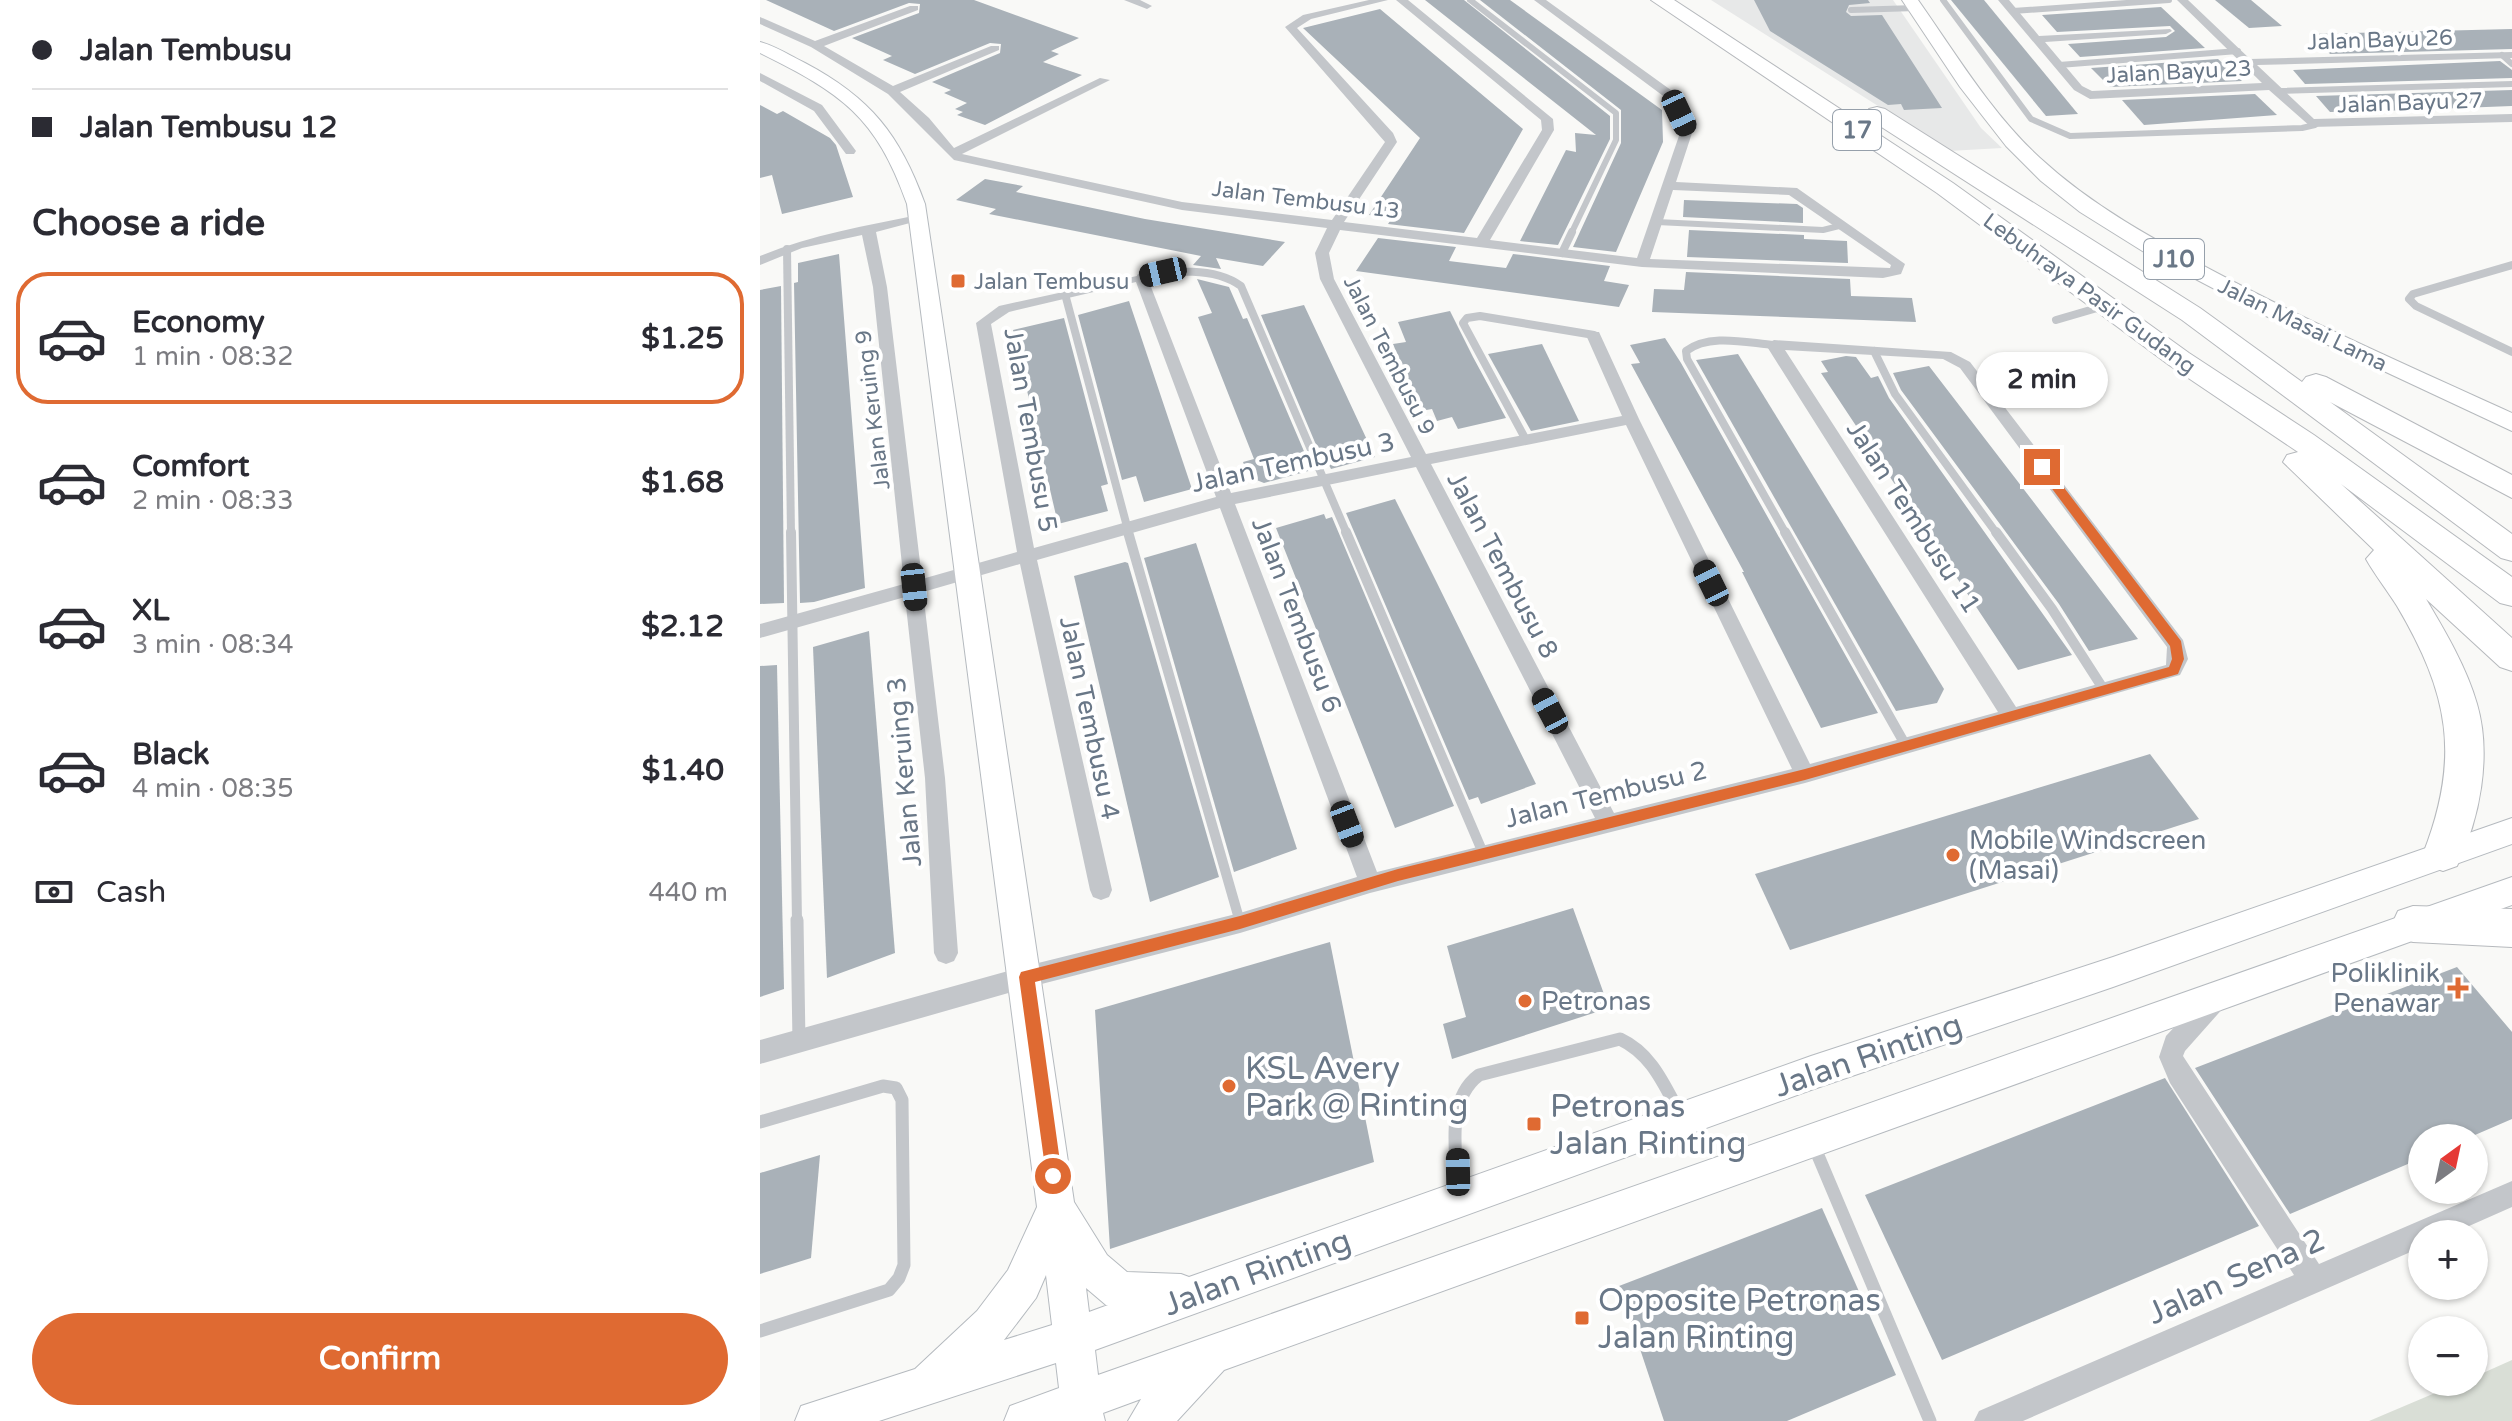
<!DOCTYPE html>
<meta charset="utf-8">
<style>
body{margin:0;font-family:"Varela Round",sans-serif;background:#f7f7f7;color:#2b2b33;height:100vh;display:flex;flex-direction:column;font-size:30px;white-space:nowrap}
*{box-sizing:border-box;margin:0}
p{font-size:26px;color:#7c7c81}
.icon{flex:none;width:44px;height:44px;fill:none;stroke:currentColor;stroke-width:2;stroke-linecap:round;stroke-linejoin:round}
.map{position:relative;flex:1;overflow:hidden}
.sheet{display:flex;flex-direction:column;background:#fff;width:760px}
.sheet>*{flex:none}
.banner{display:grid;align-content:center;height:176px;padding:0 32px;background:#fff}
.needle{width:52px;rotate:33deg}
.fabs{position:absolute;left:1648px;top:1124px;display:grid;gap:16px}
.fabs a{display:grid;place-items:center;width:80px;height:80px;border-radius:50%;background:#fff;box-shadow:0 2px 6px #0004;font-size:40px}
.end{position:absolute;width:36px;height:36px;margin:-18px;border:10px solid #df6a32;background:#fff;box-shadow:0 0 0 4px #fff}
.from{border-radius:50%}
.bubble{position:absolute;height:56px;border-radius:28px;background:#fff;box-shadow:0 2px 6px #0004;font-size:26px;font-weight:700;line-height:56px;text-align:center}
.car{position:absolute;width:24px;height:48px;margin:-24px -12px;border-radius:10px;box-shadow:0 0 6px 2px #0007;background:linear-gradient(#222 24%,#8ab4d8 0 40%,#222 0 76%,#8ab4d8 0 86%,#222 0)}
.banner b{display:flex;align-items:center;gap:28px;height:76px;font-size:30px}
.banner b+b{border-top:2px solid #e1e1e2}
.banner i{width:20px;height:20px;background:#2b2b33}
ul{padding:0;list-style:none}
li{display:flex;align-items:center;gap:24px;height:132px;margin:0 16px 12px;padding:0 16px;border:4px solid transparent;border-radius:32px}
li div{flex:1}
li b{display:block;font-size:30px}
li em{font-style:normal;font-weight:700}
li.active{border-color:#df6a32}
li>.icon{width:72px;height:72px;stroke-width:1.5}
h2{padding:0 32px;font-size:36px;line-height:96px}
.pay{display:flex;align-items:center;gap:20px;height:88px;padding:0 32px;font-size:30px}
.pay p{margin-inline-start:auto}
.cta{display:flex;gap:16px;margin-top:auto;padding:16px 32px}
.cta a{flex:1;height:92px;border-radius:48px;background:#df6a32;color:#fff;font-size:32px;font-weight:700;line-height:92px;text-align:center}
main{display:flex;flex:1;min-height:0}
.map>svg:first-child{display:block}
.built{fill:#e7e8e8}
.green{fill:#d9ded6}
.building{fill:#a9b1b8}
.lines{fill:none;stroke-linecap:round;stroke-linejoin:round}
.secondary-casing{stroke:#b5babf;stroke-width:2}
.primary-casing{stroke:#b6babe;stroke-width:2}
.highway-casing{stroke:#b6b9bd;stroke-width:2}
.lane-far3{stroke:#c3c6ca;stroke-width:6}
.lane-far2{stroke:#c3c6ca;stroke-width:8}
.lane-far1{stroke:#c3c6ca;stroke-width:10}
.lane{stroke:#c3c6ca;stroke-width:13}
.street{fill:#c3c6ca;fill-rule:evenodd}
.secondary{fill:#fff;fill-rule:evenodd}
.primary{fill:#fff;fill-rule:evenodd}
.highway{fill:#fff;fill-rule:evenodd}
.route{fill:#df6a32}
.poi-dot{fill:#df6a32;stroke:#fff;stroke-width:3}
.labels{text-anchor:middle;stroke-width:8;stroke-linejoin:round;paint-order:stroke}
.far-street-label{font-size:22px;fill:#697787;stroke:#fff}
.far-poi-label{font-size:22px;fill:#697787;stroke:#fff;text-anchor:start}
.shield{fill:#fff;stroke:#96a0ab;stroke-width:2}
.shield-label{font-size:24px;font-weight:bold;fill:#697787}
.street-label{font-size:26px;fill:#697787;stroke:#fff}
.poi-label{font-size:26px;fill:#697787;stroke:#fff;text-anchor:start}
.near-street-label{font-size:32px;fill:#697787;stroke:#fff}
.near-poi-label{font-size:32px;fill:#697787;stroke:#fff;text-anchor:start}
</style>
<main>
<section class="sheet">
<div class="banner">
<b><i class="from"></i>Jalan Tembusu</b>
<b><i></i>Jalan Tembusu 12</b>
</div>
<h2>Choose a ride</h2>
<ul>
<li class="active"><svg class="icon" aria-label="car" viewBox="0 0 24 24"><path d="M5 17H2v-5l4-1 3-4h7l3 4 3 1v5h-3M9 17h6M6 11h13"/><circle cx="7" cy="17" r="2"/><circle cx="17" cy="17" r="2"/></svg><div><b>Economy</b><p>1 min · 08:32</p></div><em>$1.25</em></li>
<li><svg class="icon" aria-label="car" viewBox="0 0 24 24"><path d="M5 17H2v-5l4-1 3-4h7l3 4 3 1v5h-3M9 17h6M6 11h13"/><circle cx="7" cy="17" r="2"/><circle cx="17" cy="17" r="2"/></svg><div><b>Comfort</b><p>2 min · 08:33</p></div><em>$1.68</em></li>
<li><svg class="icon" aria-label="car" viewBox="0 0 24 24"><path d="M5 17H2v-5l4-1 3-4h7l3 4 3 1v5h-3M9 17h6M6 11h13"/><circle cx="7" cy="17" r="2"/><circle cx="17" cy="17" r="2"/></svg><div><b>XL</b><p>3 min · 08:34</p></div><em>$2.12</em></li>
<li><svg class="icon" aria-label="car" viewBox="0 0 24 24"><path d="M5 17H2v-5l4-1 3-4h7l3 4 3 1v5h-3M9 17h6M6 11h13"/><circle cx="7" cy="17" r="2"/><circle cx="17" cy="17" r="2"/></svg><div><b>Black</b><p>4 min · 08:35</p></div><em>$1.40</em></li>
</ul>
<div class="pay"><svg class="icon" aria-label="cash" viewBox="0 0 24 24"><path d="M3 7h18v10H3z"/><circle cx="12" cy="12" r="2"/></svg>Cash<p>440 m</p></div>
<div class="cta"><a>Confirm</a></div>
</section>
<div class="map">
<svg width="1752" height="1421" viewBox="0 0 1752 1421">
<rect width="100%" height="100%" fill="#f9f9f7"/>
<path class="built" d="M951 0H1133L1221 128 1242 148 1189 151Z"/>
<path class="green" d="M1752 1360V1421H1609L1701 1382H1714V1377Z"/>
<g class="building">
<path d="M6 0H214L319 38 291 51 299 54 283 62 322 75 225 125 197 115 203 112 195 109 207 103 184 93 191 90 172 82 240 53 241 44 230 43 155 74 123 60 132 56 92 38 159 13 160 4 149 3 74 31Z"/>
<path d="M665 0H704L850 116V139L798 245 760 241 806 150 816 152 815 133 836 135Z"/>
<path d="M720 0H750L902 110 903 142 856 252 813 247 861 143V110Z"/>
<path d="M994 0H1108L1110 3 1089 5 1086 12 1091 16 1122 15 1182 108 1144 110 1141 104 1128 105 1010 31Z"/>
<path d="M1191 0H1224L1318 114 1286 116Z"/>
<path d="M1455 0H1491L1522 26 1489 28Z"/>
<path d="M1401 7 1445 48 1320 57 1308 44 1406 37 1415 31 1410 26 1297 32 1282 15Z"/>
<path d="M620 9 763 129 704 233 628 224 632 218 609 215 660 138 543 28Z"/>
<path d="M1752 29V49L1570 54 1551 34Z"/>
<path d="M1458 59 1482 81 1350 87 1331 68Z"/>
<path d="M1740 61 1752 70V78L1545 84 1533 70Z"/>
<path d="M1752 90V106L1623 111 1570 112 1556 96Z"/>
<path d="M1495 94 1517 115 1384 125 1362 100Z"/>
<path d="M0 105 17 114 23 111 70 138 76 145 93 197 22 214 12 175 0 178Z"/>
<path d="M225 179 263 186 256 192 385 219 525 242 503 266 456 258 461 269 433 265 441 256 229 214 236 209 196 200Z"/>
<path d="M924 200 1037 204 1043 208V223L923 217Z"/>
<path d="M929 230 1044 235V239L1087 241 1088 263 927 257Z"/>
<path d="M618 238 696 247 689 261 729 266 746 268 753 254 850 266 844 281 869 285 859 307 596 271Z"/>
<path d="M79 254 105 588 54 602 40 603 34 283 38 282V263Z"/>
<path d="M926 272 1090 279 1091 296 1152 298 1156 322 892 312 894 289 924 290Z"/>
<path d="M437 279 469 287 483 319 487 318 552 470 504 483 489 477 483 462 494 459 438 317 452 313Z"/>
<path d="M21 286 24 603 0 604V290Z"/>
<path d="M369 301 432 489 384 502 376 476 362 480 318 315Z"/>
<path d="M544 305 567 354 615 457 571 469 569 465 565 466 501 315Z"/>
<path d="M690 311 713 357 746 418 698 429 692 417 677 421 672 409 661 411 633 344 646 342 638 322Z"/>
<path d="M304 318 348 484 341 486 348 511 298 524 253 330Z"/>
<path d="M905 338 921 363 1118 713 1061 728 982 572H984L871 364 880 363 870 345Z"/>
<path d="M782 344 819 421 771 431 728 354Z"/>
<path d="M978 354 1184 689 1177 703 1136 711 936 360Z"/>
<path d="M1086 356 1096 357 1111 378 1118 376 1129 398 1312 655 1258 670 1061 373 1068 372 1061 361Z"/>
<path d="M1169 366 1272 500 1378 639 1329 651 1299 604 1141 390 1133 373Z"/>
<path d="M635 499 677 583 776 784 721 804 718 797 709 800 586 513Z"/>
<path d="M564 514 566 519 572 517 694 806 635 828 516 528Z"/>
<path d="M436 543 537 849 474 872 384 558Z"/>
<path d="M365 562 368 563 459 877 390 902 314 576Z"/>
<path d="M109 631 135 953 67 978 53 647Z"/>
<path d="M17 665 24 989 0 997V666Z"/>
<path d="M1390 754 1439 819 1030 950 995 874Z"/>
<path d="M813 908 849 1008 692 1059 683 1024 706 1017 687 946Z"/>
<path d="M570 942 614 1162 350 1249 335 1010Z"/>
<path d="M1697 967 1752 1032V1119L1708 1138H1662V1158L1530 1214 1435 1068Z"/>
<path d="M1405 1078 1499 1226 1182 1360 1105 1195Z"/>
<path d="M60 1155 51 1258 0 1274V1173Z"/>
<path d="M1062 1208 1136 1375 1027 1421H904L859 1286Z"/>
</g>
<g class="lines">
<g class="secondary-casing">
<path id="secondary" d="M0 42C15 46 31 56 45 63 111 98 140 135 165 204L314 1202 347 1255 367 1272 421 1274 429 1277 1051 1056 1353 957 1752 818V844L1353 987 1051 1090 335 1350 338 1375 1752 877V905L464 1370 417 1421H368L381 1399 343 1413 345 1421H244L250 1406 299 1388 296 1363 119 1421H35L41 1406 155 1369 217 1311 248 1270 277 1207 147 204C116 116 81 93 0 53ZM286 1275 292 1325 244 1340 276 1298ZM326 1288 346 1305H348L329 1312Z"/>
</g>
<g class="primary-casing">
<path id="primary" d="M1142 0H1158C1196 54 1231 113 1280 158 1332 206 1395 240 1457 273 1553 324 1653 368 1752 413V431L1506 316 1384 252 1320 212 1281 181 1246 146 1200 87Z"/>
</g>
<g class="highway-casing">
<g id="highway">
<path d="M891 0H914L1193 183 1429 353 1554 435 1752 577V606L1740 603 1581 484 1752 638V671L1740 667 1666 599C1685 631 1707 668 1717 704 1732 755 1720 819 1697 866L1683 871 1669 866 1663 854C1701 757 1689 694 1637 606 1627 590 1615 575 1606 559L1614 550 1523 462 1527 455 1538 452 1409 365 1177 193Z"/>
<path d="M1117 107 1125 109 1440 308 1542 382 1546 377 1556 374 1566 377 1752 475V498L1570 402 1752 534V561L1741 558 1422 320 1109 119 1106 114 1109 109Z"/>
<path d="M1653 906 1752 909V947L1653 942 1638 937 1632 924 1638 911Z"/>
</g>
</g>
<g class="lane-far3">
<path d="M710 0 856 113V140L811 234"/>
<path d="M1183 0 1271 119 1310 136 1542 128 1555 125"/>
<path d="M1091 10 1156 8"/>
<path d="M1253 11 1409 0"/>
<path d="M1742 55 1752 64"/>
<path d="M1299 65 1478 51"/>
<path d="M1517 91 1752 84"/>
<path d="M897 222 1063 230 1083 225"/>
</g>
<g class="lane-far2">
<path d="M27 249 31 534"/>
<path d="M802 253 812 232"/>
<path d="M1752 265 1653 294 1649 299 1656 306 1752 352"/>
<path d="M381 277C413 271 453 266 481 286L587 534"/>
<path d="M305 294 369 534"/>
<path d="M1296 320 1344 306"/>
<path d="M1014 345C987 343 950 333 926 351L927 359 1026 534"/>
<path d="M1114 351 1135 394 1237 534"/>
<path d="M766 440 703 323 707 318 720 316 834 335"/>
</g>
<g class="lane-far1">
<path d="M31 532 37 922"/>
<path d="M368 532 480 922"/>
<path d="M586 532 723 853"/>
<path d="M1025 532 1146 746"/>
<path d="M1236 532 1292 609 1344 690"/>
</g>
<g class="lane">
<path d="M37 920 39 1042"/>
<path d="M479 920 480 923"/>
<path d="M0 1122 123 1086 136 1088 142 1100 144 1265 139 1278 129 1290 0 1331"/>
<path d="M1054 1146 1170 1421"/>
<path d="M698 1194C697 1156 684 1101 719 1075L860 1039C892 1054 904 1085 920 1114"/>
</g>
<g class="street">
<path d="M364 0H380L392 6 387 9Z"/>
<path d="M609 0H628L551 19 537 28 633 133 637 142 584 222 717 238 782 130 781 120 636 0H648L793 119 794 130 730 240 877 258 921 130 906 98 774 0H786L915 93 933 130 916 182 1037 188 1145 264 1141 274 1123 278 882 267 580 230 569 253 574 279 666 454 862 416 826 335 829 332H839L879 419 1050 764 1238 712 1006 345 1014 340 1191 352 1210 362 1423 640 1428 659 1420 675 1045 783 610 893 480 933 266 988 0 1064V1040L266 966 480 913 597 877 460 508 277 560 352 890 349 897 341 900 333 897 330 890 260 564 163 592 185 778 198 953 194 961 186 964 178 961 174 953 165 778 145 597 0 638V624L144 584 113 287 102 235 42 248 0 265V256C51 235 105 226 158 215L165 219 116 232 127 287 162 579 257 552 216 323 239 306 386 274 471 493 651 457 560 279 555 253 567 228 422 210 194 160 128 94 51 47 0 24V17L55 41 150 6H158V10L64 46 133 86 231 46H239V50L140 92 169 118 194 148 340 78 350 80 202 154 422 202 572 220 625 142 525 27 543 15ZM913 190 1029 195 1131 265 1130 268 890 259ZM376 282 456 497 274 548 231 324 249 312ZM1025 350 1183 359 1200 368 1407 647 1406 665 1256 707ZM866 425 1032 769 854 813 671 464ZM656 467 835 818 617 872 475 504Z"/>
<path d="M1238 0H1249L1279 36 1410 29 1412 31 1406 34 1285 42 1322 86 1332 91 1502 83 1417 0H1428L1490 59 1752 52V58L1497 65 1554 119 1752 114V122L1551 127 1509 90 1330 99 1314 90Z"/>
<path d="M0 73 62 105 96 151 94 154H86L54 111 0 81Z"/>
<path d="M1457 987 1465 990 1469 998 1465 1006 1425 1051 1423 1056 1559 1264 1752 1181V1207L1691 1234H1662V1247L1263 1421H1214L1219 1411 1534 1275 1410 1083 1399 1057 1406 1036 1449 990Z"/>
</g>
<use href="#secondary" class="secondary"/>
<use href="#primary" class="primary"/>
<use href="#highway" class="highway"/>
</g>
<path class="route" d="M1278 464H1286L1421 641 1424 659 1418 674 1045 780 638 881 480 929 275 982 302 1176 299 1182 293 1185 287 1182 259 977 261 972 480 916 638 869 1045 769 1409 667 1412 659 1410 646 1278 470Z"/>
<g class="poi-dot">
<rect x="190" y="273" width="16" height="16" rx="4"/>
<circle cx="1193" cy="855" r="8"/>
<path d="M1694 976h8v8h8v8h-8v8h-8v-8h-8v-8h8z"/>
<circle cx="765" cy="1001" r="8"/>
<circle cx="469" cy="1086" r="8"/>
<rect x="766" y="1116" width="16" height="16" rx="4"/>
<rect x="814" y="1310" width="16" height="16" rx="4"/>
</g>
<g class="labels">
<g class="far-street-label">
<text transform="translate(1620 39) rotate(-2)" y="8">Jalan Bayu 26</text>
<text transform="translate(1419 71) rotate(-3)" y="8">Jalan Bayu 23</text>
<text transform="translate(1650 102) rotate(-2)" y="8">Jalan Bayu 27</text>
<text transform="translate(546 199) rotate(7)" y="8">Jalan Tembusu 13</text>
<text transform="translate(1330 293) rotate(36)" y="8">Lebuhraya Pasir Gudang</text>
<text transform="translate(1543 324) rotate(26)" y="8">Jalan Masai Lama</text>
<text transform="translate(630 355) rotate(63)" y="8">Jalan Tembusu 9</text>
<text transform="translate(112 410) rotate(-97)" y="8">Jalan Keruing 9</text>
</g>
<g class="far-poi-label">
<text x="214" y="289">Jalan Tembusu</text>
</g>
<g class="shield">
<rect x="1073" y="110" width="48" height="40" rx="6"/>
<rect x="1384" y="239" width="60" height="40" rx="6"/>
</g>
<g class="shield-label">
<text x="1097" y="138">17</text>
<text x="1414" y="267">J10</text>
</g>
<g class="street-label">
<text transform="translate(271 430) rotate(80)" y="9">Jalan Tembusu 5</text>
<text transform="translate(533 462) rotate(-12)" y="9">Jalan Tembusu 3</text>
<text transform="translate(1154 517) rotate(57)" y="9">Jalan Tembusu 11</text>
<text transform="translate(743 565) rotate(62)" y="9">Jalan Tembusu 8</text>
<text transform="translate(537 615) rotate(69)" y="9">Jalan Tembusu 6</text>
<text transform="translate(330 718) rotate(78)" y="9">Jalan Tembusu 4</text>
<text transform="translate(144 772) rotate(-95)" y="9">Jalan Keruing 3</text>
<text transform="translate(846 794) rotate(-14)" y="9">Jalan Tembusu 2</text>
</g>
<g class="poi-label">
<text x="1209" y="849">Mobile Windscreen<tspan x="1209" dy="30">(Masai)</tspan></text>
<text x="1680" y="982" text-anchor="end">Poliklinik<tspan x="1680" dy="30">Penawar</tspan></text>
<text x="781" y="1010">Petronas</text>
</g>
<g class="near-street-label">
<text transform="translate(1108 1055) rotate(-19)" y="11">Jalan Rinting</text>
<text transform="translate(497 1272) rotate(-20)" y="11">Jalan Rinting</text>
<text transform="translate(1476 1276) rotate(-24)" y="11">Jalan Sena 2</text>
</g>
<g class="near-poi-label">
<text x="485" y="1079">KSL Avery<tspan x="485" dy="37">Park @ Rinting</tspan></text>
<text x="790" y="1117">Petronas<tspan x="790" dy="37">Jalan Rinting</tspan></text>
<text x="838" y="1311">Opposite Petronas<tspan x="838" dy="37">Jalan Rinting</tspan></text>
</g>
</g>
</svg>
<div class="fabs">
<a><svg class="needle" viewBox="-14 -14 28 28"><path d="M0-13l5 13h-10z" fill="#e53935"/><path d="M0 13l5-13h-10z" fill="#7c7c81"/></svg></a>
<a>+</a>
<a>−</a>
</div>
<i class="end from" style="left:293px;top:1176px"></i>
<i class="end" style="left:1282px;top:467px"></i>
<div class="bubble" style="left:1216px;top:352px;width:132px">2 min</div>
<i class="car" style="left:919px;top:113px;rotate:155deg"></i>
<i class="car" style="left:403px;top:272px;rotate:257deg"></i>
<i class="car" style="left:951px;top:583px;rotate:334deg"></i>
<i class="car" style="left:154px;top:587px;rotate:174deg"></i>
<i class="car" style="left:790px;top:711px;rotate:332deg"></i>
<i class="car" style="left:587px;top:824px;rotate:159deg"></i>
<i class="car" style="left:698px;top:1172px;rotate:359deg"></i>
</div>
</main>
